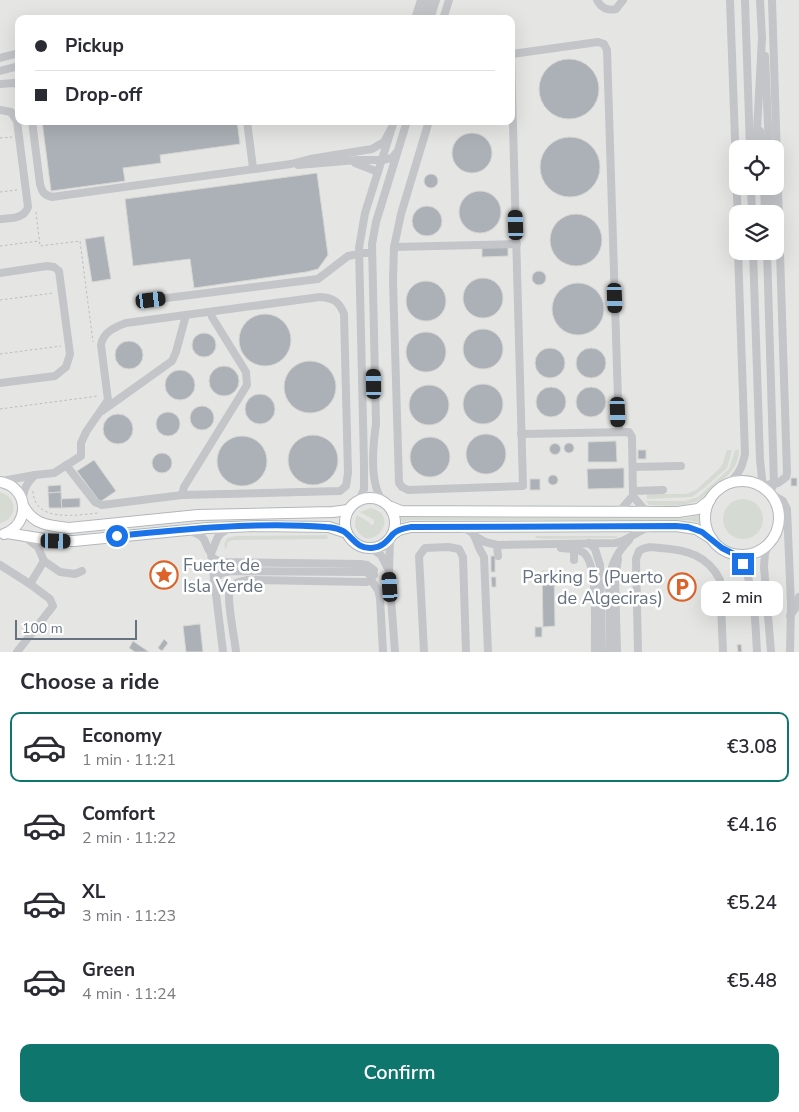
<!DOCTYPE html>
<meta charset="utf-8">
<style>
body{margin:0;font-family:"Nunito Sans",sans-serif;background:#f2f2f3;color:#2b2b33;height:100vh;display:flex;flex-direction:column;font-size:19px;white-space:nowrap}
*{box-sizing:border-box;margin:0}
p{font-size:16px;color:#7c7c81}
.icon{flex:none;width:28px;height:28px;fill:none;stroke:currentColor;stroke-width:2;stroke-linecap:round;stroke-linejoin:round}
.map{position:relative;height:652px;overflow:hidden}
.details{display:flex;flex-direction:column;background:#fff;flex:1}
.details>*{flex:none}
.banner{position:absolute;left:15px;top:15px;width:500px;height:110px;border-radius:10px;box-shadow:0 5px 20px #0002;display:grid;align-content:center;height:110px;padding:0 20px;background:#fff}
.buttons{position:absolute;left:729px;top:140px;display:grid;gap:10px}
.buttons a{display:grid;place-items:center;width:55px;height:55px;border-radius:10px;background:#fff;box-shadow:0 5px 20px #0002;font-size:25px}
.scale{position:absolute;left:15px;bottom:12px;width:122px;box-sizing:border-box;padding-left:5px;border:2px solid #657281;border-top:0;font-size:14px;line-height:18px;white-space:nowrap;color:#657281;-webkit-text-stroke:4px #fff;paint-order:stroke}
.end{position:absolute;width:22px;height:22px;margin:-11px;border:6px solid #1a73e8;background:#fff;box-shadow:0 0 0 2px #fff}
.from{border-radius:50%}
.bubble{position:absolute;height:35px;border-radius:10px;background:#fff;box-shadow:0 5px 20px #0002;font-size:16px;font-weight:600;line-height:35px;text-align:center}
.car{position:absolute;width:15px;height:30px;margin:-15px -8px;border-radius:6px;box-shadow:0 0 4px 1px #0007;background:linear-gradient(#222 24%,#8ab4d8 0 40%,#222 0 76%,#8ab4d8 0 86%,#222 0)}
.banner b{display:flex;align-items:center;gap:18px;height:48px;font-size:19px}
.banner b+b{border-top:1px solid #e1e1e2}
.banner i{width:12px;height:12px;background:#2b2b33}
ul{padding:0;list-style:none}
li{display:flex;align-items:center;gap:15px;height:70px;margin:0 10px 8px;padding:0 10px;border:2px solid transparent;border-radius:10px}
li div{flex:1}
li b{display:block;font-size:19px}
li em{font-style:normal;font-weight:600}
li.current{border-color:#0f766e}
li>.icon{width:45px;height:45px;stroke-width:1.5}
h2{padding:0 20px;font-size:22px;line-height:60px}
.action{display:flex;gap:10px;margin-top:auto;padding:10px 20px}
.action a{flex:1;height:58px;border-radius:10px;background:#0f766e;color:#fff;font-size:20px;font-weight:600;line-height:58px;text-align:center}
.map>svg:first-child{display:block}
.built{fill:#e5e6e4;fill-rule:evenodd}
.green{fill:#d5dbd2}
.building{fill:#abb1b6;stroke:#d6d6d4}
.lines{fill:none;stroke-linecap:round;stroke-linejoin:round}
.major-casing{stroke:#b3b7bb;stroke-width:12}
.path{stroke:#babcbe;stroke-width:1;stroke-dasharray:2.5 2.5;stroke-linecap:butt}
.minor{stroke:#c3c5c9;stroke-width:8}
.major{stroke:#fff;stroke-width:10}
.route{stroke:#1a73e8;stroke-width:6}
.labels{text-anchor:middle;stroke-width:5;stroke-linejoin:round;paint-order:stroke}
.poi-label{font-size:18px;fill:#657281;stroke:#fff;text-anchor:start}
</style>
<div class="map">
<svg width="799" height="652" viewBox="0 0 799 652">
<rect width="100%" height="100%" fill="#f4f5f1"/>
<path class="built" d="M0 0H799V652H0ZM19 19H511V121H19ZM738 149H775V186H738ZM738 214H775V251H738Z"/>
<g class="green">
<path d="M727 450H732L727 468 703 489 692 497 647 499V494H686L696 490 720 468 723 463Z"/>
<path d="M735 450H739C739 468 726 477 714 487 705 495 701 501 688 504 676 507 661 505 649 505L646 501H685L698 497 729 469Z"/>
<path d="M0 492C18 497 18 519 0 523Z"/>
<circle cx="743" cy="519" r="20"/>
<path d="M371 508C403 517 370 555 357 530 354 525 355 520 357 515L369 522 371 525 374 524V520L360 512Z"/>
<path d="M699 515 700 523 687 520H410L402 522 401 517 685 518Z"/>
<path d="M327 535 328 539 233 540 228 542 226 550 224 544 227 538 235 536Z"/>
<path d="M535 536H617V538L546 539 536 538Z"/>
</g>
<g class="building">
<circle cx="569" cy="89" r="30"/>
<path d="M42 121H237L240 144 160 155 161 163 123 168 125 181 51 191Z"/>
<circle cx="472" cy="153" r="20"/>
<circle cx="570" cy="167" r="30"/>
<path d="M317 173 328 255 318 269 306 272 194 288 190 259 133 266 125 199Z"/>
<circle cx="431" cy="181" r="7"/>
<circle cx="480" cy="212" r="21"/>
<circle cx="427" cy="221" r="15"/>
<circle cx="576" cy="240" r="26"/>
<path d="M104 236 111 279 92 282 85 239Z"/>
<path d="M508 246V256L482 257V247Z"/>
<circle cx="539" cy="278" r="7"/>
<circle cx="483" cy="298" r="20"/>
<circle cx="426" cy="301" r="20"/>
<circle cx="578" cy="309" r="26"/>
<circle cx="265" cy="340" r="26"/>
<circle cx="483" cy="349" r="20"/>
<circle cx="426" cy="352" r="20"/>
<circle cx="204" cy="345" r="12"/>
<circle cx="129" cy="355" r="14"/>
<circle cx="550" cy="363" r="15"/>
<circle cx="591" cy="363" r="15"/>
<circle cx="310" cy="387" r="26"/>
<circle cx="224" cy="381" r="15"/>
<circle cx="180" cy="385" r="15"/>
<circle cx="483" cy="404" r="20"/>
<circle cx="429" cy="405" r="20"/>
<circle cx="591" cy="402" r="15"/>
<circle cx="551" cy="402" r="15"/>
<circle cx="260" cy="409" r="15"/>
<circle cx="202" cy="418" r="12"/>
<circle cx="168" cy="424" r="12"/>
<circle cx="118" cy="429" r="15"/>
<circle cx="486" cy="454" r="20"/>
<circle cx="313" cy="460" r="25"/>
<circle cx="242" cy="461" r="25"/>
<circle cx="430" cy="457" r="20"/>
<path d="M616 441 617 462H588V442Z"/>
<circle cx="569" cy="448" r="5"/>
<circle cx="555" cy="449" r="5.5"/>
<rect x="638" y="450" width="8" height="9"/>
<circle cx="162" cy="463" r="10"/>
<path d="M94 460 116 491 100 502 77 471Z"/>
<path d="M624 468V488L588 489 587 469Z"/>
<circle cx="553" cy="480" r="5"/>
<rect x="791" y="478" width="6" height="8"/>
<rect x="530" y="479" width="10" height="11"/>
<path d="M61 485V492L48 493V486Z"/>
<path d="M61 492 62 508H49L48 493Z"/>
<path d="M80 498V507L62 508 61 499Z"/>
<rect x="491" y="556" width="4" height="16"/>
<path d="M542 571H554L555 626 543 627Z"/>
<path d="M491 577H496V587H492Z"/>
<path d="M200 624 203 652H186L183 626Z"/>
<rect x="535" y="627" width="7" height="10"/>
<path d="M164 639 168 643 162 651 158 648Z"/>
<path d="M133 641 149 652H135L129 648Z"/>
<path d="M741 644 742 652H738L737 645Z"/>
</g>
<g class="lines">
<g class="major-casing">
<g id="major">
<circle cx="742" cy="518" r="37"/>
<path d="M0 482C29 487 31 524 4 534"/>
<circle cx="370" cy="523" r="25"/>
<path d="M24 507C34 525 50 526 69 528L198 515 333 512 348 510"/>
<path d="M391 507 401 511 678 512 698 509 710 500"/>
<path d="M7 533 56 541H74L207 528 258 526 329 527 347 533"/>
<path d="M393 534 399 530 411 527 676 526 696 529 712 539"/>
</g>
</g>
<g class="path">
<path d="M0 138 12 137"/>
<path d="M0 192 17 190"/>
<path d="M36 212 40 246 80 241 93 342"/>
<path d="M0 246 39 241"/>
<path d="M0 300 54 293"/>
<path d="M0 354 61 346"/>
<path d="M0 409 98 396"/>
<path d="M33 491C34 523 77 515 98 513"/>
</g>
<g class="minor">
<path d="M597 0C601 8 608 11 616 9L623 0"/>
<path d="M730 0 738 223"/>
<path d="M745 0 750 149"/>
<path d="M415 19 421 0"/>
<path d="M423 19 429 0"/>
<path d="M430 19 436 0"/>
<path d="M443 19 449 0"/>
<path d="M512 54 598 42 604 44 607 50 619 431"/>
<path d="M765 56 769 149"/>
<path d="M0 58 19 53"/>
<path d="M0 71 19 66"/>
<path d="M0 84 14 83 19 84"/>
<path d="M0 110 11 112 17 121 28 207C24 219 11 218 0 219"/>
<path d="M32 121 40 184C42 192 44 195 52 197L291 164 310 159 372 149 384 142 391 129"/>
<path d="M247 121 253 168"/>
<path d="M429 121 401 214 394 247 393 281 399 483 402 487 408 490 523 486 511 54"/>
<path d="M760 131 763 149"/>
<path d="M756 149 762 38 760 0"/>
<path d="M355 163 378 172"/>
<path d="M298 165 357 160H382L392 158 396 153"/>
<path d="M751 186 752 214"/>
<path d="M764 186 765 214"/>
<path d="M771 186V214"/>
<path d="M394 247 517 244"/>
<path d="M753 251 760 460 763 488"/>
<path d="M767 251 774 484 772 488 767 491"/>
<path d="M0 273 47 266 54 267 59 271 70 354 66 367 55 376 0 383"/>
<path d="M151 300 318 279 348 256 364 253H372"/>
<path d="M102 411 172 361 176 352 186 315"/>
<path d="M521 434 629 432 632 437 633 496"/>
<path d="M633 467 681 466"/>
<path d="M35 475 54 473 81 456V443L86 432 108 400 101 345C103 332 115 327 126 323L320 297C333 298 339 301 344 314L348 473 346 486 340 491 182 495 102 505 95 502 66 465"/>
<path d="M2 481 35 475C26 484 23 490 23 502"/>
<path d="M725 486C737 477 742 469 745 454L738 251"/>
<path d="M759 486 778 483 786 477 787 473 772 0"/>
<path d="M633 491 663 490"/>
<path d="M769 493 783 501 787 509 791 605 790 652"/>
<path d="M182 495 184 487 247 385 246 372 212 317 211 312"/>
<path d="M360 499 364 489V464L359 248 365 213 394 121"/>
<path d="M382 500C369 482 373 445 376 424L372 244 376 222 407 121"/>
<path d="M618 512C625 507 627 501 633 496L643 508 650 512"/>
<path d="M462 528C474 531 474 535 478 545 479 549 482 553 484 557L488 652"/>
<path d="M190 531C210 538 202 542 211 553"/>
<path d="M475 536 485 542 497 545 615 543C629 541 637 530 650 527"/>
<path d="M25 537 38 547 44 561 60 572 75 574 82 571"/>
<path d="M390 539 389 571 395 652"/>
<path d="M770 542 765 553 764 567 771 652"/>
<path d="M589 543 595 549 600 565 602 652"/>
<path d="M497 545 498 556"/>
<path d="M370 548 381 555 388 569"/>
<path d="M561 548C569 549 578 548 584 553 599 566 594 631 595 652"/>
<path d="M574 549V560"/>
<path d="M734 554C756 573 755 624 757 652"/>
<path d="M212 558 221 562 361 564 367 565 374 570 371 580 366 582 247 580C241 581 234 582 230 589 226 598 235 640 236 652"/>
<path d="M0 565 30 584 44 561"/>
<path d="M214 579 222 573 231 571 364 572 374 575"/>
<path d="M371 580 378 590 380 598 383 652"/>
<path d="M790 616 797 606 799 597"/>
<path d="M17 652 53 606 50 599 30 584"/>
<path d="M223 652 211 553C218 540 214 535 230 528"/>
<path d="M424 652 419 556 425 548 448 547 459 549 463 557 466 652"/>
<path d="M610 652 609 580C611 564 617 552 629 540"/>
<path d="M617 652 615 578 618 559"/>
<path d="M638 652 636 559 639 551C646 546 653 547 661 548 686 550 708 555 720 580L723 652"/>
</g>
<use href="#major" class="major"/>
</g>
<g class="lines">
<path class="route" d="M117 536C185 529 256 522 326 527 332 527 342 529 347 534 355 541 359 549 372 548 383 547 387 541 393 534 398 529 405 528 411 527L676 526 688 527 702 532 722 548 734 554 743 564"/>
</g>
<defs>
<g id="sight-ring" transform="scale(1.4375)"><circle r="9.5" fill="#fff" stroke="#dc632a" stroke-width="1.5"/><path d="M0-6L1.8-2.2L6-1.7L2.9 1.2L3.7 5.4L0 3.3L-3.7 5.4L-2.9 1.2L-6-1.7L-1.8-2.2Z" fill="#dc632a"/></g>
<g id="parking-ring" transform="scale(1.4375)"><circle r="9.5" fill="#fff" stroke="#dc632a" stroke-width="1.5"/><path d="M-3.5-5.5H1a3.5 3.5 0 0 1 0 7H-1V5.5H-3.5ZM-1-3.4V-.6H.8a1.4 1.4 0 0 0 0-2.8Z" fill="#dc632a"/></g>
</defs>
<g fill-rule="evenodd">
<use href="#sight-ring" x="164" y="575"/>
<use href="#parking-ring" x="682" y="587"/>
</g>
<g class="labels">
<g class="poi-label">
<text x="183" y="571">Fuerte de<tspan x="183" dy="21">Isla Verde</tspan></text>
<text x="663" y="583" text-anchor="end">Parking 5 (Puerto<tspan x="663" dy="21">de Algeciras)</tspan></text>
</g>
</g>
</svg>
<div class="buttons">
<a><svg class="icon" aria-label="locate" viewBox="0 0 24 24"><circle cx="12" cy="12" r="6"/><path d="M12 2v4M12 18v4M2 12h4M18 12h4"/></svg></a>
<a><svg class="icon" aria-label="layers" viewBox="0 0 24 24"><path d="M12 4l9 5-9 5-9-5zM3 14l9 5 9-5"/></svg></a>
</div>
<div class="scale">100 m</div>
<i class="end from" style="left:117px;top:536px"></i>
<i class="end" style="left:743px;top:564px"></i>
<div class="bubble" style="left:701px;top:581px;width:82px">2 min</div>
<i class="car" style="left:516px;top:225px;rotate:358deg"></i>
<i class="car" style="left:615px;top:298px;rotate:178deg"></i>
<i class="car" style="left:151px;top:300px;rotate:83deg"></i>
<i class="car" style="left:374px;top:384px;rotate:359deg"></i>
<i class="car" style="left:618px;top:412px;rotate:178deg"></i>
<i class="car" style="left:56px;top:541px;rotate:91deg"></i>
<i class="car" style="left:390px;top:587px;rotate:356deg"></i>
<div class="banner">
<b><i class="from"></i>Pickup</b>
<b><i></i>Drop-off</b>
</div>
</div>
<section class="details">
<h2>Choose a ride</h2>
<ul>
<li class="current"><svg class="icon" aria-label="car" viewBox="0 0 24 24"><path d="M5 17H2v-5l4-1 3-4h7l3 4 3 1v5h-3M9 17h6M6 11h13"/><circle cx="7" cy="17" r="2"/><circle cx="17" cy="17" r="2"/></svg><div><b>Economy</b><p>1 min · 11:21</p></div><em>€3.08</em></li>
<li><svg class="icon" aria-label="car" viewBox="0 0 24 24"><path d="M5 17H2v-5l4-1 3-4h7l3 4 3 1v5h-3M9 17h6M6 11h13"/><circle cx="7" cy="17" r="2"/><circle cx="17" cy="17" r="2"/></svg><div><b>Comfort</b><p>2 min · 11:22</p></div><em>€4.16</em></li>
<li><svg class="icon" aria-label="car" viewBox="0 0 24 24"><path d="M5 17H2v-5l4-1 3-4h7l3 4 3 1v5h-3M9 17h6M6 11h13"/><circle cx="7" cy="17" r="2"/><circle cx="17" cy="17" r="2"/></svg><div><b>XL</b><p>3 min · 11:23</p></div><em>€5.24</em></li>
<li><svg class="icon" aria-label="car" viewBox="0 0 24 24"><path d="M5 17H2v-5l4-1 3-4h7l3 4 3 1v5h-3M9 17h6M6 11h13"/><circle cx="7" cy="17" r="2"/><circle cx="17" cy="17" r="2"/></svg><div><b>Green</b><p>4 min · 11:24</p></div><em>€5.48</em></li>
</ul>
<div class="action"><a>Confirm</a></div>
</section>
